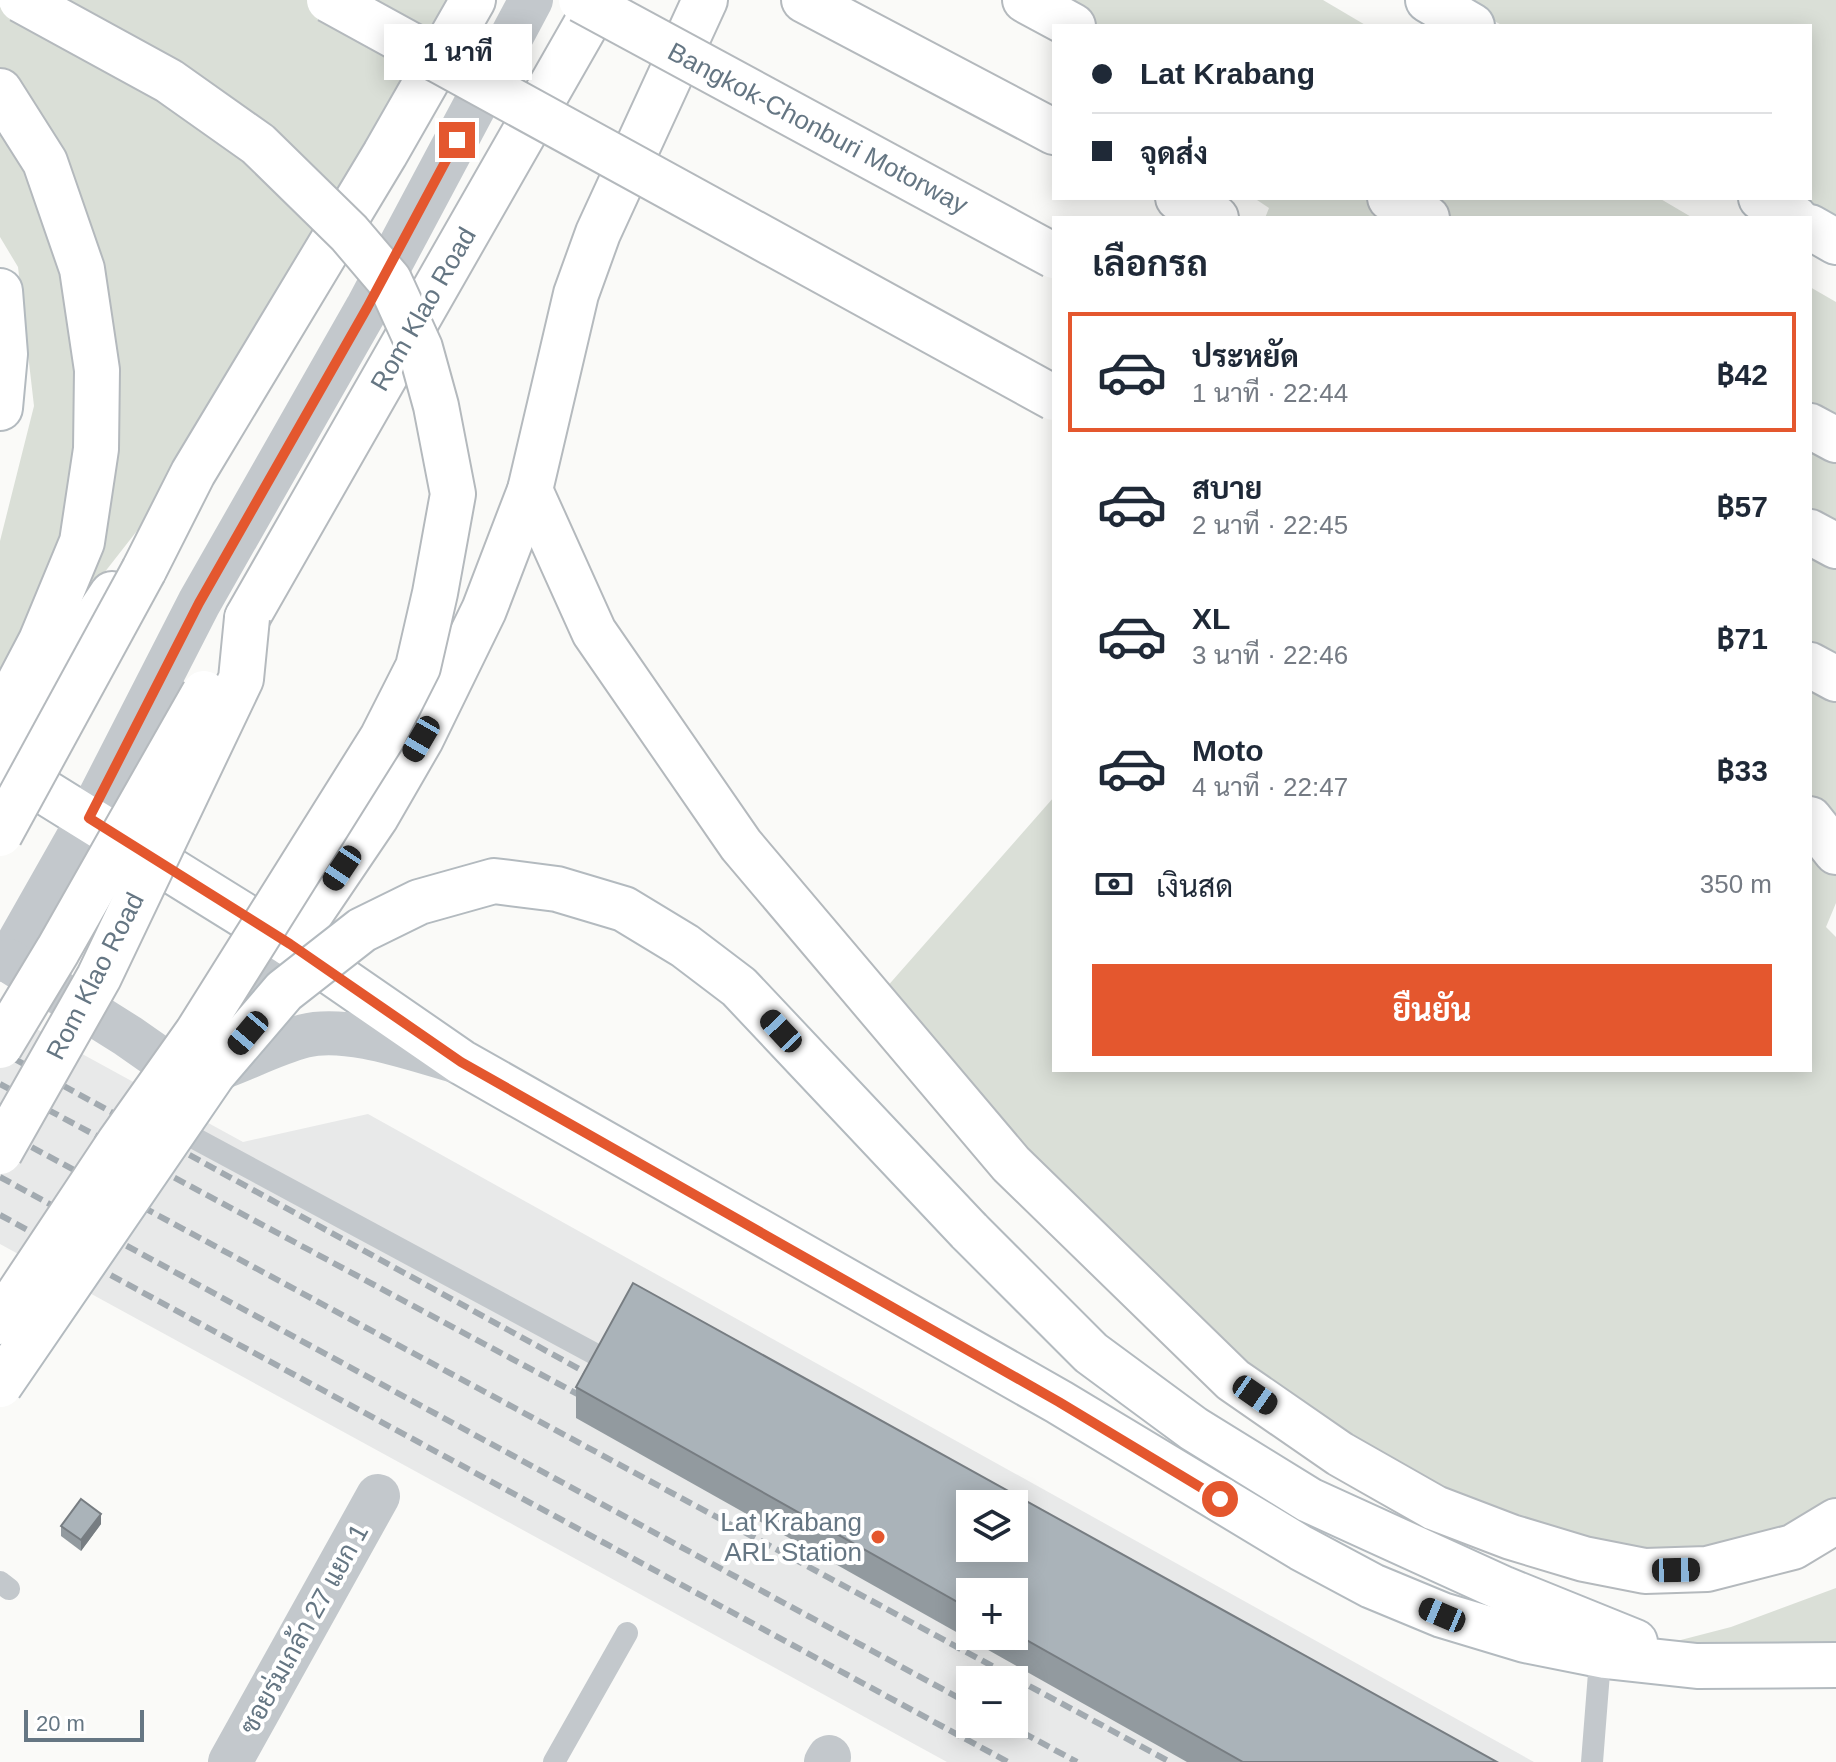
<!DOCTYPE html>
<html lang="th">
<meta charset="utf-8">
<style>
body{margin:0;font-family:Arial,Sarabun,sans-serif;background:#f2f2f3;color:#1f2937;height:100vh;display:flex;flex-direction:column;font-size:30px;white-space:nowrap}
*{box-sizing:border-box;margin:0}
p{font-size:26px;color:#747a83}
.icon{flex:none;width:44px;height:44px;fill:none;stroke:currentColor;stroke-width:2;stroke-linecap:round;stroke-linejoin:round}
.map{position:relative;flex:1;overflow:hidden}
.details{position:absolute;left:1052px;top:216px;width:760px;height:856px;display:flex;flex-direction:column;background:#fff;border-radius:0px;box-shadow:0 4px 20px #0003}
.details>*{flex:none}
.top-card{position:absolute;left:1052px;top:24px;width:760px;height:176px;border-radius:0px;box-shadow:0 4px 20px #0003;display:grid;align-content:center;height:176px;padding:0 40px;background:#fff}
.tools{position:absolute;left:956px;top:1490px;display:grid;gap:16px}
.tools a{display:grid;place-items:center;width:72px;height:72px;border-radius:0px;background:#fff;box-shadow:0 4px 20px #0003;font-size:40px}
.scale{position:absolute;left:24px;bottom:20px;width:120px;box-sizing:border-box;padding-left:8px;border:4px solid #657683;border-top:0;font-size:22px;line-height:28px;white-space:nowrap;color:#657683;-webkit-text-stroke:6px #fff;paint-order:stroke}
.end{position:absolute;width:36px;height:36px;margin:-18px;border:10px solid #e4572e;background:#fff;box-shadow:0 0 0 4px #fff}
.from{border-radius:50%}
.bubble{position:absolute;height:56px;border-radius:0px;background:#fff;box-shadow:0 4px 20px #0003;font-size:26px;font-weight:700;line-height:56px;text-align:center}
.car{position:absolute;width:24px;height:48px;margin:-24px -12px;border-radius:10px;box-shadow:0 0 6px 2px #0007;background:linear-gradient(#222 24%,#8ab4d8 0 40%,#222 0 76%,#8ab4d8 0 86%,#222 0)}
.top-card b{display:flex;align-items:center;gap:28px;height:76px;font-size:30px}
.top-card b+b{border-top:2px solid #e0e1e3}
.top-card i{width:20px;height:20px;background:#1f2937}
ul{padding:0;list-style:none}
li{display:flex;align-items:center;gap:24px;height:120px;margin:0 16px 12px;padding:0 24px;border:4px solid transparent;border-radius:0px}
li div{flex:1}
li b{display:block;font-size:30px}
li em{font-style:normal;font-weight:700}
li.selected{border-color:#e4572e}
li>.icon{width:72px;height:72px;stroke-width:1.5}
h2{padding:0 40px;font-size:36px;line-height:96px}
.pay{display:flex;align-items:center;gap:20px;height:88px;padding:0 40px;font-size:30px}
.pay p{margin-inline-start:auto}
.action{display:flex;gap:16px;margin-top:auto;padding:16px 40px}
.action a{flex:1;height:92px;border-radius:0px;background:#e4572e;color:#fff;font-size:32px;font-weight:700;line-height:92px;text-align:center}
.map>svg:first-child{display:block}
.built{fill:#e8e9e9;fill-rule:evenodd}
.green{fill:#dadfd7}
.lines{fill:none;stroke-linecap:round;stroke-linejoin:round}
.secondary-casing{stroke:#b3babf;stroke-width:48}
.primary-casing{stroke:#b5babe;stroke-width:48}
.highway-casing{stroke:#b4b9bd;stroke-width:48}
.lane{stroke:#c3c8cc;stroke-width:22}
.street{stroke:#c3c8cc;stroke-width:44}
.secondary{stroke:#fff;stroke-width:44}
.primary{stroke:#fff;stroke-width:44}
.highway{stroke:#fff;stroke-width:44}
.rail{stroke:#a2aab0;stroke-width:6;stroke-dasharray:12 6;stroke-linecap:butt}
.secondary-bridge-casing{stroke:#b3babf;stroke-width:48;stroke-linecap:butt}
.primary-bridge-casing{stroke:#b5babe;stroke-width:48;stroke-linecap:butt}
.highway-bridge-casing{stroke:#b4b9bd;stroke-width:48;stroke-linecap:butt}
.secondary-bridge{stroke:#fff;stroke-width:44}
.primary-bridge{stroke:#fff;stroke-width:44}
.highway-bridge{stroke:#fff;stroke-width:44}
.wall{fill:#929a9f;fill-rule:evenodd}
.shaded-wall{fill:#777d82}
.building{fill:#aab3b9;stroke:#777d82;stroke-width:2;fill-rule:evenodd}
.route{stroke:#e4572e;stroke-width:10}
.poi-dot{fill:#e4572e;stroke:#fff;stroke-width:3}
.labels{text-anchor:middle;stroke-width:8;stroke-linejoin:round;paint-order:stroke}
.street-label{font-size:26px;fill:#657683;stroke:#fff}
.poi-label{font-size:26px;fill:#657683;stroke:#fff;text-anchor:end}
</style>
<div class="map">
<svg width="1836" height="1762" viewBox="0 0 1836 1762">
<rect width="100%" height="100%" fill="#fafaf8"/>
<path class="built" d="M0 1009 243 1142 368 1114 1534 1762H947L0 1244ZM970 1504H1014V1548H970ZM970 1592H1014V1636H970ZM970 1680H1014V1724H970Z"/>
<g class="green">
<path d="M0 0H457L158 504 0 706V541L34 406 18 267 0 237Z"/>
<path d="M1064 0H1323L1367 26H1078Z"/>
<path d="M1459 0H1836V223L1794 198H1810V26H1503Z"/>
<path d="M1254 198H1659L1693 218H1265L1269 208Z"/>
<path d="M1810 287 1836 302V903L1826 927 1836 937V1506L1772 1539 1683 1558 1622 1555 1435 1493 1288 1403 1069 1202 885 989 1054 797V1070H1810Z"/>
<path d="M1836 1588V1649L1742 1656 1673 1642 1731 1627Z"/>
</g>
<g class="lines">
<g class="secondary-casing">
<g id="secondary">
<path d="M1428 0 1472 26"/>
<path d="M1761 198 1795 218"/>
<path d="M1810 227 1836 242"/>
<path d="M0 291 5 354 0 408"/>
<path d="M0 764 290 944 461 1062 1059 1402 1301 1548 1372 1586 1442 1615 1525 1640 1605 1656 1697 1666 1836 1665"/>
<path d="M969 1231 1091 1353 1194 1429 1309 1500 1504 1589 1635 1642"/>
</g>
</g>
<g class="primary-casing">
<g id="primary">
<path d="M144 570 193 473 385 154 473 0"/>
<path d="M247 618 600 0"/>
<path d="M0 762 112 594"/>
<path d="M290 944 376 817 421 739 484 610 530 490 576 294 598 233 705 0"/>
</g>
</g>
<g class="highway-casing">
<g id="highway">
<path d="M804 0 1054 132"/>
<path d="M1025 0 1073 26"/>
<path d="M0 91 45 162 82 269 97 370 96 449 82 542 41 641 0 719"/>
<path d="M1178 198 1216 218"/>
<path d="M1390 198 1427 218"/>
<path d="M1810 426 1836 440"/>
<path d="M530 490 594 632 741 845 1011 1164 1233 1380 1340 1454 1435 1508 1511 1537 1584 1559 1645 1571 1707 1569 1793 1547 1836 1521"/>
<path d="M1810 532 1836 546"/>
<path d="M1810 665 1836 679"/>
<path d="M1810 819 1836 852"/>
</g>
</g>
<g class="lane">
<path d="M170 1125 619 1367"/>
<path d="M0 1582 9 1589"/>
<path d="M554 1762 627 1633"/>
<path d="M1592 1762 1599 1673 1605 1656"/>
</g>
<g class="street">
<path d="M8 961 89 818 199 603 367 308 531 0"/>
<path d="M9 961 128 1036 188 1078"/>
<path d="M207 1053 290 944"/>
<path d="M206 1073C239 1063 270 1045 304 1036 347 1025 412 1049 455 1061"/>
<path d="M230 1762 378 1496"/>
<path d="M826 1762 829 1757"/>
</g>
<use href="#secondary" class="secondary"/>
<use href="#primary" class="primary"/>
<use href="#highway" class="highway"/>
<g class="rail">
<path d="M0 1051 603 1382"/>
<path d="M0 1084 596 1404"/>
<path d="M0 1130 1170 1762"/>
<path d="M0 1177 970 1704"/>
<path d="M0 1215 1008 1762"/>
<path d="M1007 1724 1077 1762"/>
</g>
<g class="secondary-bridge-casing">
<path id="secondary-bridge" d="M0 1385 213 1074 284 991 362 930 419 902 494 881 557 889 624 909 685 946 739 987 969 1231"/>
</g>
<g class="primary-bridge-casing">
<g id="primary-bridge">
<path d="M0 834 144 570"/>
<path d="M0 1046 58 950 204 693"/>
<path d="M0 1152 99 977 241 679 247 618"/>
</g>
</g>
<g class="highway-bridge-casing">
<g id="highway-bridge">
<path d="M329 0 1054 398"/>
<path d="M581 0 1054 256"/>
<path d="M0 1322 119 1143 197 1033 382 738 418 667 435 593 453 494 436 406 420 348 389 280 349 233 258 144 169 81 21 0"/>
</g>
</g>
<use href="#secondary-bridge" class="secondary-bridge"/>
<use href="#primary-bridge" class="primary-bridge"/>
<use href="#highway-bridge" class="highway-bridge"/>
</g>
<g class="wall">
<path d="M576 1387 1497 1762H1187L576 1418ZM970 1592H1014V1636H970Z"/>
<path d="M101 1524 81 1551 61 1536V1526Z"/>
</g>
<path class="shaded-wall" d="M101 1514V1524L81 1551V1540Z"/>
<g class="building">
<path d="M633 1283 1497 1762H1243L1014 1633V1592H970V1609L576 1387ZM970 1504H1014V1548H970Z"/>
<path d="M81 1499 101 1514 81 1540 61 1526Z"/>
</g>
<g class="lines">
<path class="route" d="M457 140 367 308 199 603 89 818 290 944 461 1062 1059 1402 1220 1499"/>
</g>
<circle class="poi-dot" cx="878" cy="1537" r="8"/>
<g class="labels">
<g class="street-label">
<text transform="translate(818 128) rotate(28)" y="9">Bangkok-Chonburi Motorway</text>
<text transform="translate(423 309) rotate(-60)" y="9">Rom Klao Road</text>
<text transform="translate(95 976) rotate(-63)" y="9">Rom Klao Road</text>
<text transform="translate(304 1629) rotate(-61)" y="9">ซอยร่มเกล้า 27 แยก 1</text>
</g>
<g class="poi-label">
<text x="862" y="1531">Lat Krabang<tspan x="862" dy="30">ARL Station</tspan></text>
</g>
</g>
</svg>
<div class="tools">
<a><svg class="icon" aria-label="layers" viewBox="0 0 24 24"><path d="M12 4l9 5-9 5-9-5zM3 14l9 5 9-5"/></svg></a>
<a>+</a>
<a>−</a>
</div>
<div class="scale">20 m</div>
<i class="end from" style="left:1220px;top:1499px"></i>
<i class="end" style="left:457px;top:140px"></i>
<div class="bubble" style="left:384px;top:24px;width:148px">1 นาที</div>
<i class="car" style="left:421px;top:739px;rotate:210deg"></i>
<i class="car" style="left:342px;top:868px;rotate:214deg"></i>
<i class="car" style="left:781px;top:1031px;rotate:317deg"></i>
<i class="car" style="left:248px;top:1033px;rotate:220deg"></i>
<i class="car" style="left:1255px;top:1395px;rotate:125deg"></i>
<i class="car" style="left:1676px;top:1570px;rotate:89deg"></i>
<i class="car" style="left:1442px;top:1615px;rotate:293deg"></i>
<div class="top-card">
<b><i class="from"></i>Lat Krabang</b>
<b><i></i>จุดส่ง</b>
</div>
<section class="details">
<h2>เลือกรถ</h2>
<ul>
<li class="selected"><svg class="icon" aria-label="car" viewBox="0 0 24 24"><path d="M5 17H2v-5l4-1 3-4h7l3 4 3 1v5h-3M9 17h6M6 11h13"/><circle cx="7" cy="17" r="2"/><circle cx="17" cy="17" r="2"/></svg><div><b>ประหยัด</b><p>1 นาที · 22:44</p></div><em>฿42</em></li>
<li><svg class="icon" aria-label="car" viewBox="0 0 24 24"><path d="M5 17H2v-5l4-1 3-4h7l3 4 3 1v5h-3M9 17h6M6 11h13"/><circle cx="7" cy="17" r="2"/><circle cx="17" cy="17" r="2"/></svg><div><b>สบาย</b><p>2 นาที · 22:45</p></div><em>฿57</em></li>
<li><svg class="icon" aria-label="car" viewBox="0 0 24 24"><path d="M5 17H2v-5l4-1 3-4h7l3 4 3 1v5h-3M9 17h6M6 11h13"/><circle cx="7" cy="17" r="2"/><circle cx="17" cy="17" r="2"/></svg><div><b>XL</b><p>3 นาที · 22:46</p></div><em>฿71</em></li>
<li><svg class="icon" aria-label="car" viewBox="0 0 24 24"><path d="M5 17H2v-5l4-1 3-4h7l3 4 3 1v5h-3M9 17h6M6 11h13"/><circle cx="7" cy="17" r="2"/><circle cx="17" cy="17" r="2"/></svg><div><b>Moto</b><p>4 นาที · 22:47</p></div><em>฿33</em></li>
</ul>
<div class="pay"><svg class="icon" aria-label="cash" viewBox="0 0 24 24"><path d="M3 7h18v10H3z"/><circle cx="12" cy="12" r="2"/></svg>เงินสด<p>350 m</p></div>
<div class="action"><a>ยืนยัน</a></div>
</section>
</div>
